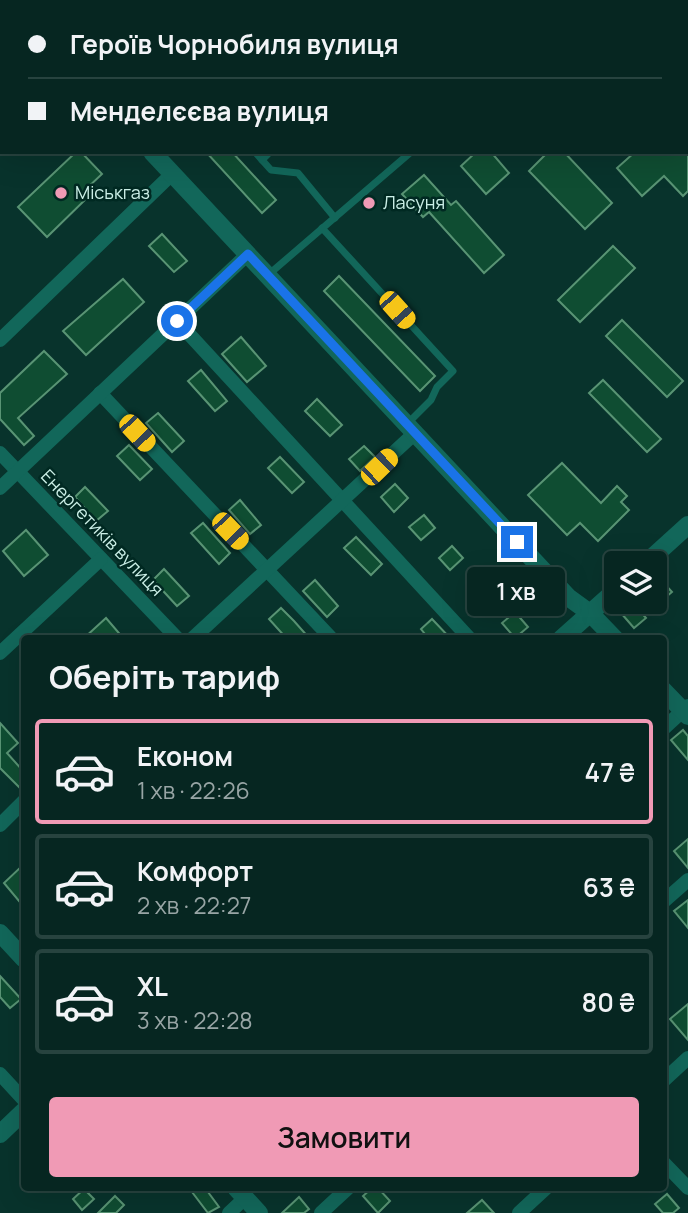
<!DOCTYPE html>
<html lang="uk">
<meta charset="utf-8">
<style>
body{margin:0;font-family:Manrope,sans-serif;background:#14322e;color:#f1f3f6;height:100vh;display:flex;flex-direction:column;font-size:26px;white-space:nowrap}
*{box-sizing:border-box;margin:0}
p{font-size:23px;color:#98a5a5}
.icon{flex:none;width:38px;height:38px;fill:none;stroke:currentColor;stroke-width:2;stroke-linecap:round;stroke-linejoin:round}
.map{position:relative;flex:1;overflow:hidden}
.drawer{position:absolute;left:21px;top:635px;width:646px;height:556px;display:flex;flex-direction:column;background:#062621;border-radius:7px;box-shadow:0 7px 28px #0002,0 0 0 2px #27433f}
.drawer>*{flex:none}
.banner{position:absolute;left:0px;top:0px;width:690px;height:154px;box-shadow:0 7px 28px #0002,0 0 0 2px #27433f;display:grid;align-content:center;height:154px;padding:0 28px;background:#062621}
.controls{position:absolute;left:604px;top:551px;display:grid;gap:14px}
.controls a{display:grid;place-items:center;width:63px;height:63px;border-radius:7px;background:#062621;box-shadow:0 7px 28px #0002,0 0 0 2px #27433f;font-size:35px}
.end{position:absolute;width:32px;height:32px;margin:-16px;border:9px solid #1a73e8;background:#fff;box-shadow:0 0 0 4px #fff}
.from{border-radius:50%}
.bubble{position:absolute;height:49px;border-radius:7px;background:#062621;box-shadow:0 7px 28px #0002,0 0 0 2px #27433f;font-size:23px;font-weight:600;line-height:49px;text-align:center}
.car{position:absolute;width:21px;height:42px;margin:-21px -10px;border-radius:9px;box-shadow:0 0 5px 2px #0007;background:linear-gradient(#f5c518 24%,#345 0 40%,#f5c518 0 76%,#345 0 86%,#f5c518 0)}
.banner b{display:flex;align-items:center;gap:24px;height:66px;font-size:26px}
.banner b+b{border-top:2px solid #27433f}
.banner i{width:18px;height:18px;background:#f1f3f6}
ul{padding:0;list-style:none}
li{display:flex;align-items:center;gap:21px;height:105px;margin:0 14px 10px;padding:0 14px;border:4px solid #27433f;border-radius:7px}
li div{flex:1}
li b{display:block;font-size:26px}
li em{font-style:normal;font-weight:600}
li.selected{border-color:#f09ab5}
li>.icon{width:63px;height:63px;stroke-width:1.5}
h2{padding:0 28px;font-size:32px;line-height:84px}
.action{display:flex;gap:14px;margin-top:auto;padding:14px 28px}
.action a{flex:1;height:80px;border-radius:7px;background:#f09ab5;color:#111;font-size:28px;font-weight:600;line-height:80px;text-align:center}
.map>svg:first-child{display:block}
.building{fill:#0f4d32;stroke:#599474;stroke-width:2}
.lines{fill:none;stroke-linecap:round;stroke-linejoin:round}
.service{stroke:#12675a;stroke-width:7}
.minor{stroke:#12675a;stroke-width:14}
.tertiary{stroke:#12675a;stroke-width:18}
.route{stroke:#1a73e8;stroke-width:9}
.poi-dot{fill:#f09ab5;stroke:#002922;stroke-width:2.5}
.labels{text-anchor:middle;stroke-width:5;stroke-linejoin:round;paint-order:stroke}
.poi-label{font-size:18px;fill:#cbefe7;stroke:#002922;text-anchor:start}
.street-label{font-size:18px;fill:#cbefe7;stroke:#002922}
</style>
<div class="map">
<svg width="688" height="1213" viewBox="0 0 688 1213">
<rect width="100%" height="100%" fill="#08332c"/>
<g class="building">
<path d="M76 152H81L102 174 85 190 90 195 47 237 18 207Z"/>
<path d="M206 152H232L276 200 262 213Z"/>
<path d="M476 152H491L509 173 486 194 461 166Z"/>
<path d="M548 152H564L612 203 585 229 529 171Z"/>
<path d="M635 152H688V191L683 196 664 176 642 196 617 168Z"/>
<path d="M424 175 451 205 456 201 504 255 484 273 429 212 423 217 402 194Z"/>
<path d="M162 234 187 261 174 272 149 246Z"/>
<path d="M613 246 635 268 580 322 558 300Z"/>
<path d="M339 276 435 376 420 391 324 291Z"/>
<path d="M123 279 144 302 86 355 63 331Z"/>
<path d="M622 320 683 381 667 397 606 336Z"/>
<path d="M241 337 266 366 247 382 222 354Z"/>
<path d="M44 351 67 374 18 418 34 436 24 445 0 419V393Z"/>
<path d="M201 370 227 401 215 411 188 381Z"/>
<path d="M603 380 661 439 647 452 589 393Z"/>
<path d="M317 399 342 425 330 436 305 411Z"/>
<path d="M158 413 184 441 172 452 146 423Z"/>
<path d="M129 445 152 469 140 480 117 456Z"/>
<path d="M364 446 375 457 360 471 349 459Z"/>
<path d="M280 457 304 482 292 493 268 468Z"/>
<path d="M562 463 601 503 617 486 627 496 621 502 629 510 598 541 580 523 567 535 528 495Z"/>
<path d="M395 484 408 498 394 512 381 497Z"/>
<path d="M85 487 108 511 96 521 75 497Z"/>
<path d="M240 500 261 525 250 534 229 510Z"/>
<path d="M424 515 435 528 421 540 409 527Z"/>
<path d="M203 523 230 553 219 564 191 533Z"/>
<path d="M26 530 48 555 24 576 3 551Z"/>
<path d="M356 537 382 564 371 575 344 548Z"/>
<path d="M452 546 463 558 450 570 439 558Z"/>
<path d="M164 569 189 596 177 606 153 580Z"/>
<path d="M480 576 491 589 479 600 468 588Z"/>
<path d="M660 579 672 592 659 603 654 598V584Z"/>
<path d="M315 580 338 606 327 617 303 591Z"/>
<path d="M633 603 646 618 634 628 621 613Z"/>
<path d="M281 608 294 621 310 639H287L269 619Z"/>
<path d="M515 612 528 627 515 638 502 623Z"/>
<path d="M106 618 124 639H83L95 628Z"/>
<path d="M432 619 451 639H429L421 629Z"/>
<path d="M0 723 18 743 7 753 24 772V792L0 768Z"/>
<path d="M683 730 688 736V760L671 740Z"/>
<path d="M688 839V868L674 851Z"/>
<path d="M24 864V907L4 883Z"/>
<path d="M688 900V928L674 911Z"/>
<path d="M0 976 21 999 10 1008 0 997Z"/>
<path d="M688 1004V1040L670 1019Z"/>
<path d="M189 1188H205L219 1207 208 1213Z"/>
<path d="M372 1188H378L390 1201 378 1213 363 1196Z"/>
<path d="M84 1189 94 1199 82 1210 73 1199Z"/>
<path d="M667 1194 679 1208 673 1213H663L655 1204Z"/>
<path d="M115 1196 124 1205 116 1213H98Z"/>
<path d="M299 1197 309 1209 304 1213H282Z"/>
<path d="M482 1200 494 1213H467Z"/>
</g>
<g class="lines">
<g class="service">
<path d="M120 0 122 2"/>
<path d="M477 0 478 2"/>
<path d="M212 2 214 0"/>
<path d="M518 2 520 0"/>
<path d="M0 130 2 128"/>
<path d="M255 152 271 170 298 173 335 218"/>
<path d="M262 160 270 152"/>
<path d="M322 228 453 371 437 387 431 400 407 424"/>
<path d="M268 275 411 152"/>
</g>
<g class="minor">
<path d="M177 321 470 639"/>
<path d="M0 340 172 174"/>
<path d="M100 393 332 639"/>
<path d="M0 453 178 639"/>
<path d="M0 488 248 254"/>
<path d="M192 639 415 433"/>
<path d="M0 653 101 559"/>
<path d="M663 729 688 706"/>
<path d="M0 825 24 801"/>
<path d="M663 902 688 880"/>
<path d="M0 1074 24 1100"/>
<path d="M663 1081 688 1058"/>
<path d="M663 1162 688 1188"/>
<path d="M229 1213 245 1198"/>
<path d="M321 1213 348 1188"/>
<path d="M519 1213 546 1188"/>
</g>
<g class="tertiary">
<path d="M9 0 11 2"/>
<path d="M152 152 568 597 590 613 615 639"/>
<path d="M645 564 688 525"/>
<path d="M561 639 616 590"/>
<path d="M663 690 688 716"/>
<path d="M0 933 24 959"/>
<path d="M0 1134 24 1111"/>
<path d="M236 1188 259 1213"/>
</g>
</g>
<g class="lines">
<path class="route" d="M177 321 248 254 517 542"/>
</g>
<g class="poi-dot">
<circle cx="61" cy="193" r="7"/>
<circle cx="369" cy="203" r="7"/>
</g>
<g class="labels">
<g class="poi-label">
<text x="75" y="199">Міськгаз</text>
<text x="383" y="209">Ласуня</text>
</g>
<g class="street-label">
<text transform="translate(102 533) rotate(46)" y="6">Енергетиків вулиця</text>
</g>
</g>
</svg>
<div class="controls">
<a><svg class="icon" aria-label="layers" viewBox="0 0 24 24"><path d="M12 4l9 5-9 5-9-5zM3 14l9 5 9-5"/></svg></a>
</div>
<i class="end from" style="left:177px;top:321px"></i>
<i class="end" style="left:517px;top:542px"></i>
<div class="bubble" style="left:467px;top:567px;width:98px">1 хв</div>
<i class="car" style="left:397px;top:310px;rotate:138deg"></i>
<i class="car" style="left:137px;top:433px;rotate:137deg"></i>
<i class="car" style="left:379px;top:467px;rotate:46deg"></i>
<i class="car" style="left:230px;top:531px;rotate:136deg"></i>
<div class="banner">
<b><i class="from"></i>Героїв Чорнобиля вулиця</b>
<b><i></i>Менделєєва вулиця</b>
</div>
<section class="drawer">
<h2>Оберіть тариф</h2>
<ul>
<li class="selected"><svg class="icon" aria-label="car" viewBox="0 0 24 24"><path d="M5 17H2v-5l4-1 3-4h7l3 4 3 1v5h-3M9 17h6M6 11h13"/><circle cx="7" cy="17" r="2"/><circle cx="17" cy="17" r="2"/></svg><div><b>Економ</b><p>1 хв · 22:26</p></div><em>47 ₴</em></li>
<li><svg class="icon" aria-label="car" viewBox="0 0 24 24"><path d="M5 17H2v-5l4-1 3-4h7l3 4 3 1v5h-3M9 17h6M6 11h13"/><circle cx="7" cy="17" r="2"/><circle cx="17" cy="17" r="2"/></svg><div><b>Комфорт</b><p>2 хв · 22:27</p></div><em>63 ₴</em></li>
<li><svg class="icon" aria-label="car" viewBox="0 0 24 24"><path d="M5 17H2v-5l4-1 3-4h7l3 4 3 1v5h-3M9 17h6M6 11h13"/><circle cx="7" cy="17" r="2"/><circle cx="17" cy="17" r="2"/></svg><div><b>XL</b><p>3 хв · 22:28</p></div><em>80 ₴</em></li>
</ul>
<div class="action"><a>Замовити</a></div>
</section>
</div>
